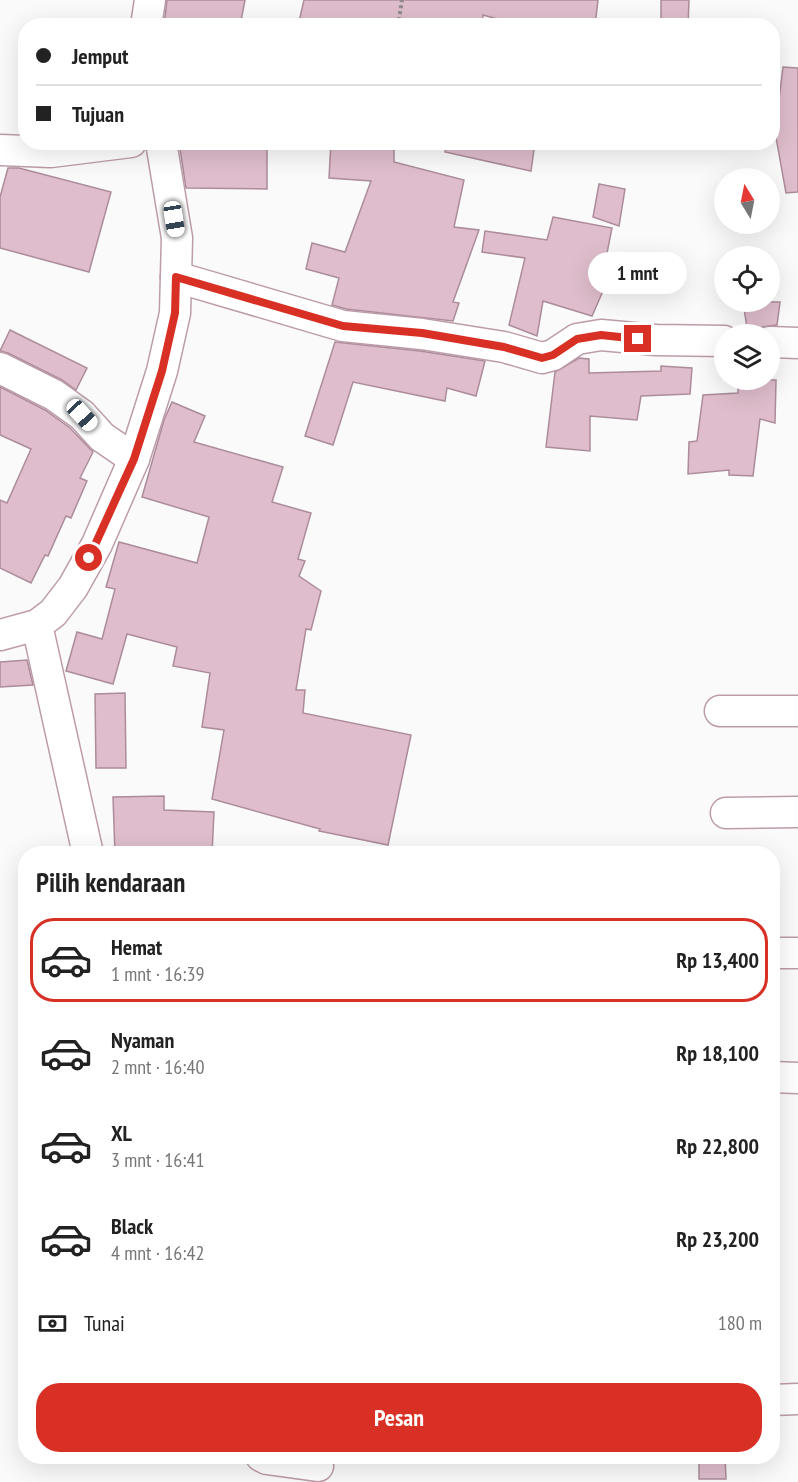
<!DOCTYPE html>
<html lang="id">
<meta charset="utf-8">
<style>
body{margin:0;font-family:"PT Sans Narrow",sans-serif;background:#f6f6f6;color:#222;height:100vh;display:flex;flex-direction:column;font-size:22px;white-space:nowrap}
*{box-sizing:border-box;margin:0}
p{font-size:20px;color:#767676}
.icon{flex:none;width:33px;height:33px;fill:none;stroke:currentColor;stroke-width:2;stroke-linecap:round;stroke-linejoin:round}
.map{position:relative;flex:1;overflow:hidden}
.side{position:absolute;left:18px;top:846px;width:762px;height:618px;display:flex;flex-direction:column;background:#fff;border-radius:24px;box-shadow:0 6px 24px #0002}
.side>*{flex:none}
.hud{position:absolute;left:18px;top:18px;width:762px;height:132px;border-radius:24px;box-shadow:0 6px 24px #0002;display:grid;align-content:center;height:132px;padding:0 18px;background:#fff}
.needle{width:39px;rotate:350deg}
.tools{position:absolute;left:714px;top:168px;display:grid;gap:12px}
.tools a{display:grid;place-items:center;width:66px;height:66px;border-radius:50%;background:#fff;box-shadow:0 6px 24px #0002;font-size:30px}
.end{position:absolute;width:27px;height:27px;margin:-14px;border:8px solid #d93025;background:#fff;box-shadow:0 0 0 3px #fff}
.from{border-radius:50%}
.bubble{position:absolute;height:42px;border-radius:21px;background:#fff;box-shadow:0 6px 24px #0002;font-size:20px;font-weight:700;line-height:42px;text-align:center}
.car{position:absolute;width:18px;height:36px;margin:-18px -9px;border-radius:8px;box-shadow:0 0 4px 2px #0007;background:linear-gradient(#fff 24%,#345 0 40%,#fff 0 76%,#345 0 86%,#fff 0)}
.hud b{display:flex;align-items:center;gap:21px;height:57px;font-size:22px}
.hud b+b{border-top:2px solid #e0e0e0}
.hud i{width:15px;height:15px;background:#222}
ul{padding:0;list-style:none}
li{display:flex;align-items:center;gap:18px;height:84px;margin:0 12px 9px;padding:0 6px;border:3px solid transparent;border-radius:24px}
li div{flex:1}
li b{display:block;font-size:22px}
li em{font-style:normal;font-weight:700}
li.selected{border-color:#d93025}
li>.icon{width:54px;height:54px;stroke-width:1.5}
h2{padding:0 18px;font-size:27px;line-height:72px}
.pay{display:flex;align-items:center;gap:15px;height:66px;padding:0 18px;font-size:22px}
.pay p{margin-inline-start:auto}
.cta{display:flex;gap:12px;margin-top:auto;padding:12px 18px}
.cta a{flex:1;height:69px;border-radius:24px;background:#d93025;color:#fff;font-size:24px;font-weight:700;line-height:69px;text-align:center}
.map>svg:first-child{display:block}
.building{fill:#dfbdcc;stroke:#ac8c9a;stroke-width:1.5}
.lines{fill:none;stroke-linecap:round;stroke-linejoin:round}
.street-casing{stroke:#bd9caa;stroke-width:33}
.path{stroke:#908a8d;stroke-width:4;stroke-dasharray:3 3;stroke-linecap:butt}
.street{stroke:#fff;stroke-width:30}
.route{stroke:#d93025;stroke-width:8}
</style>
<div class="map">
<svg width="798" height="1482" viewBox="0 0 798 1482">
<rect width="100%" height="100%" fill="#fafafa"/>
<g class="building">
<path d="M167 0H245L240 26H164Z"/>
<path d="M304 0H598L595 26H522L483 15 482 26 442 21 441 26H298Z"/>
<path d="M661 0H689L688 26H661Z"/>
<path d="M783 67 798 68V192L786 193 775 132Z"/>
<path d="M179 142H267V189L186 188Z"/>
<path d="M331 142H394V162L464 180 454 227 479 230 453 302 459 303 453 321 346 309 332 305 339 278 306 269 312 243 345 252 371 181 329 178Z"/>
<path d="M447 142H535L531 171 445 152Z"/>
<path d="M8 168H19L111 192 89 272 0 248V197Z"/>
<path d="M599 184 625 189 619 226 593 217Z"/>
<path d="M553 217 612 228 601 283 606 284 592 316 543 301 537 336 509 325 525 258 482 252 485 231 547 240Z"/>
<path d="M743 302H780L777 325 762 327 755 334H748Z"/>
<path d="M10 330 87 368 76 390 62 380 8 353 0 351Z"/>
<path d="M335 342 420 351 485 361 476 396 447 388 445 401 353 382 333 445 305 436Z"/>
<path d="M579 358 589 359V373L661 371V366L692 368 690 394 641 396 637 420 590 416V451L546 447 555 372Z"/>
<path d="M738 380H776L775 423 760 419 753 476 729 475V470L688 474 689 442 697 441 703 395 738 393Z"/>
<path d="M0 387 45 410 70 428 93 452 80 478 87 481 71 518 66 516 48 556 45 555 31 583 0 568V500L7 503 31 449 0 435Z"/>
<path d="M172 402 205 416 194 442 283 467 272 502 311 513 298 559 305 561 299 576 321 591 311 630 306 629 296 690H305L303 713 411 735 388 845 319 831 320 829 212 799 224 730 202 727 210 673 173 666 177 647 127 634 113 684 66 671 77 632 102 639 115 589 106 587 119 542 197 563 209 517 142 497 164 420Z"/>
<path d="M27 660 33 685 0 687V662Z"/>
<path d="M125 693 126 768H96L95 694Z"/>
<path d="M164 796V810L214 812 212 854H115L113 797Z"/>
<path d="M699 1456H725L726 1479H699Z"/>
</g>
<g class="lines">
<g class="street-casing">
<g id="street">
<path d="M146 26 150 0"/>
<path d="M0 150 51 152 131 142"/>
<path d="M176 277 343 326 422 334 504 347 542 358 553 355 577 339 601 335 656 340 724 341"/>
<path d="M770 342 798 343"/>
<path d="M0 368 54 395 82 415 102 437 134 459"/>
<path d="M37 625 88 854"/>
<path d="M0 635 37 625 53 613 73 587 97 544 134 459 162 371 175 313 177 238 161 142"/>
<path d="M720 711H798"/>
<path d="M726 813 798 812"/>
<path d="M772 953H798"/>
<path d="M772 1077 798 1078"/>
<path d="M772 1400 798 1399"/>
<path d="M261 1456 267 1459 318 1466"/>
</g>
</g>
<path class="path" d="M398 26 402 0"/>
<use href="#street" class="street"/>
</g>
<g class="lines">
<path class="route" d="M89 558 134 459 162 371 175 313 176 277 343 326 422 333 504 347 542 358 553 355 577 339 601 335 638 339"/>
</g>
</svg>
<div class="tools">
<a><svg class="needle" viewBox="-14 -14 28 28"><path d="M0-13l5 13h-10z" fill="#e53935"/><path d="M0 13l5-13h-10z" fill="#767676"/></svg></a>
<a><svg class="icon" aria-label="locate" viewBox="0 0 24 24"><circle cx="12" cy="12" r="6"/><path d="M12 2v4M12 18v4M2 12h4M18 12h4"/></svg></a>
<a><svg class="icon" aria-label="layers" viewBox="0 0 24 24"><path d="M12 4l9 5-9 5-9-5zM3 14l9 5 9-5"/></svg></a>
</div>
<i class="end from" style="left:89px;top:558px"></i>
<i class="end" style="left:638px;top:339px"></i>
<div class="bubble" style="left:588px;top:252px;width:99px">1 mnt</div>
<i class="car" style="left:174px;top:219px;rotate:171deg"></i>
<i class="car" style="left:82px;top:415px;rotate:137deg"></i>
<div class="hud">
<b><i class="from"></i>Jemput</b>
<b><i></i>Tujuan</b>
</div>
<section class="side">
<h2>Pilih kendaraan</h2>
<ul>
<li class="selected"><svg class="icon" aria-label="car" viewBox="0 0 24 24"><path d="M5 17H2v-5l4-1 3-4h7l3 4 3 1v5h-3M9 17h6M6 11h13"/><circle cx="7" cy="17" r="2"/><circle cx="17" cy="17" r="2"/></svg><div><b>Hemat</b><p>1 mnt · 16:39</p></div><em>Rp 13,400</em></li>
<li><svg class="icon" aria-label="car" viewBox="0 0 24 24"><path d="M5 17H2v-5l4-1 3-4h7l3 4 3 1v5h-3M9 17h6M6 11h13"/><circle cx="7" cy="17" r="2"/><circle cx="17" cy="17" r="2"/></svg><div><b>Nyaman</b><p>2 mnt · 16:40</p></div><em>Rp 18,100</em></li>
<li><svg class="icon" aria-label="car" viewBox="0 0 24 24"><path d="M5 17H2v-5l4-1 3-4h7l3 4 3 1v5h-3M9 17h6M6 11h13"/><circle cx="7" cy="17" r="2"/><circle cx="17" cy="17" r="2"/></svg><div><b>XL</b><p>3 mnt · 16:41</p></div><em>Rp 22,800</em></li>
<li><svg class="icon" aria-label="car" viewBox="0 0 24 24"><path d="M5 17H2v-5l4-1 3-4h7l3 4 3 1v5h-3M9 17h6M6 11h13"/><circle cx="7" cy="17" r="2"/><circle cx="17" cy="17" r="2"/></svg><div><b>Black</b><p>4 mnt · 16:42</p></div><em>Rp 23,200</em></li>
</ul>
<div class="pay"><svg class="icon" aria-label="cash" viewBox="0 0 24 24"><path d="M3 7h18v10H3z"/><circle cx="12" cy="12" r="2"/></svg>Tunai<p>180 m</p></div>
<div class="cta"><a>Pesan</a></div>
</section>
</div>
